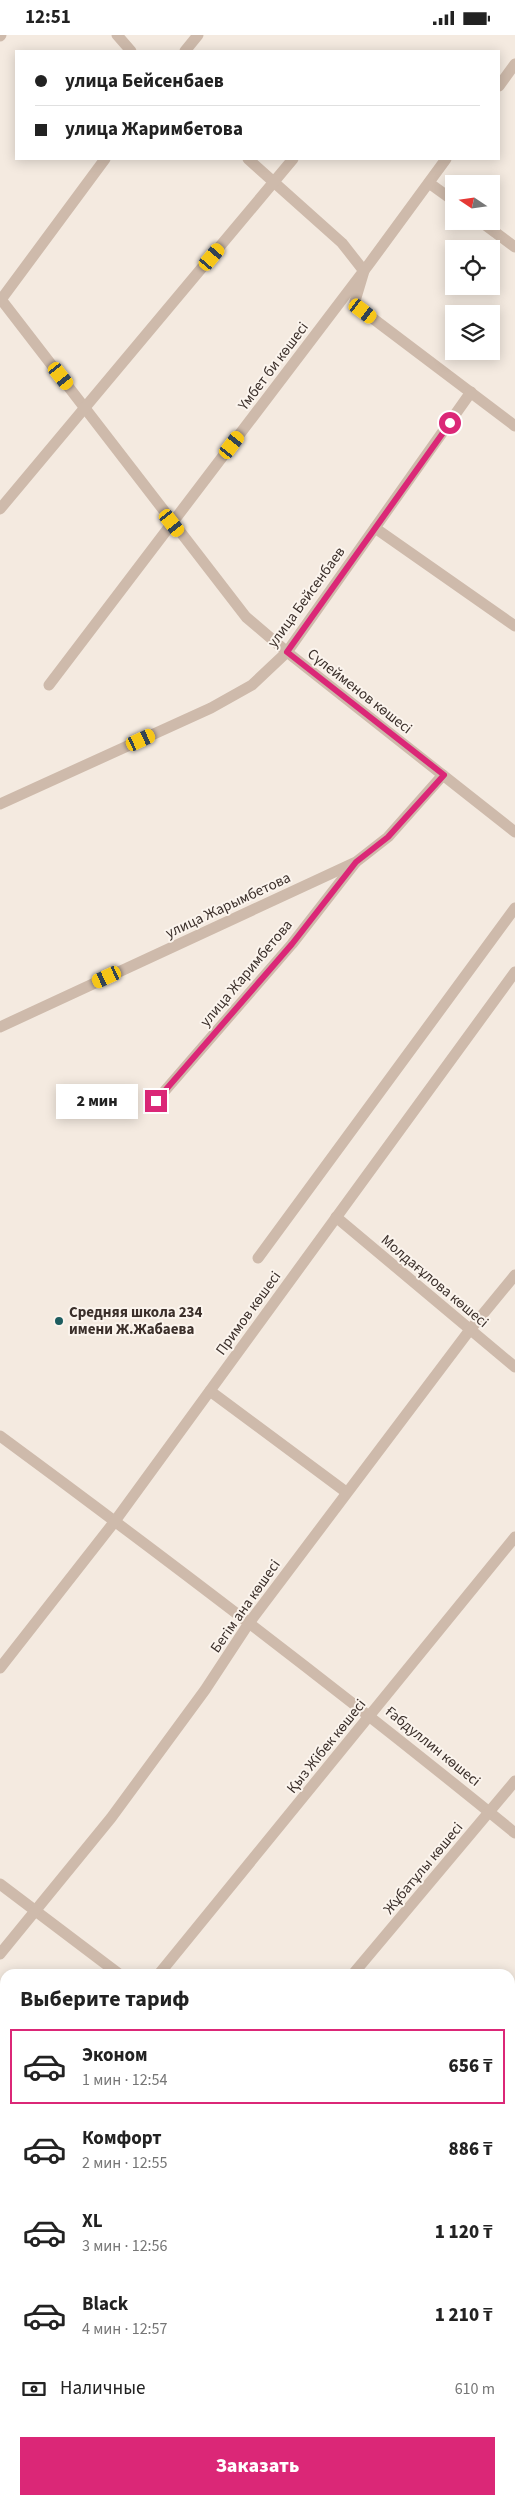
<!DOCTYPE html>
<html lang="ru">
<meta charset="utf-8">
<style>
body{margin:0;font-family:"Source Sans 3",sans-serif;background:#f2f2f2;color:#222;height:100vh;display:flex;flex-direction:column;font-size:19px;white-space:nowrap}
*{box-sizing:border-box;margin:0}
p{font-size:16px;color:#767676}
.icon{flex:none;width:28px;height:28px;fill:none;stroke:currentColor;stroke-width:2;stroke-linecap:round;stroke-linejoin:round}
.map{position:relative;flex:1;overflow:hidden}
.sheet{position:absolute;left:0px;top:1934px;width:515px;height:536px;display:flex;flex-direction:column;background:#fff;border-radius:15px 15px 0 0;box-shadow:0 2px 12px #0003}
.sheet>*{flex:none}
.banner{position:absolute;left:15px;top:15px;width:485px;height:110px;border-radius:0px;box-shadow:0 2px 12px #0003;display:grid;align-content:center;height:110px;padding:0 20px;background:#fff}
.needle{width:32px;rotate:283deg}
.tools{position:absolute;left:445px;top:140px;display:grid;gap:10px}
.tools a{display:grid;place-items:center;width:55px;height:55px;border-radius:0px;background:#fff;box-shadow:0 2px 12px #0003;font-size:25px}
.end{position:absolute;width:22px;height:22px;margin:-11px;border:6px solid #db2777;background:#fff;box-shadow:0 0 0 2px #fff}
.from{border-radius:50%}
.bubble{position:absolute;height:35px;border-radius:0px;background:#fff;box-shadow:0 2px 12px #0003;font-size:16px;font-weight:800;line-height:35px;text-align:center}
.car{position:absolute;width:15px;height:30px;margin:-15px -8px;border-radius:6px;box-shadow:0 0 4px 1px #0007;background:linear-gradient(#f5c518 24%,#345 0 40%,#f5c518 0 76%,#345 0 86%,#f5c518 0)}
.banner b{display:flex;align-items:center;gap:18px;height:48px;font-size:19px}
.banner b+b{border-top:1px solid #e0e0e0}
.banner i{width:12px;height:12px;background:#222}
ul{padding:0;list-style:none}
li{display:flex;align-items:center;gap:15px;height:75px;margin:0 10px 8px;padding:0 10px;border:2px solid transparent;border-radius:0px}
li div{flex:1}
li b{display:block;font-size:19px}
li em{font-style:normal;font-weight:800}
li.current{border-color:#db2777}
li>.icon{width:45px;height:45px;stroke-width:1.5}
h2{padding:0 20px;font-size:22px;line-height:60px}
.pay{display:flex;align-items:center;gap:12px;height:55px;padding:0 20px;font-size:19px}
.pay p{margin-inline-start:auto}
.primary-button{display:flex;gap:10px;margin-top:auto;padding:10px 20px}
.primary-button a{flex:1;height:58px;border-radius:0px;background:#db2777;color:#fff;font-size:20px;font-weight:800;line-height:58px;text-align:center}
.status{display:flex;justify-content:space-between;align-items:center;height:35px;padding:0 25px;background:#fff;direction:ltr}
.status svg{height:14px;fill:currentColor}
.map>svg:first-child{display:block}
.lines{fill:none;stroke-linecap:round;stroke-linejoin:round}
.street{stroke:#cebaab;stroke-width:11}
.route{stroke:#db2777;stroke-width:6}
.poi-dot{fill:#1d5c5f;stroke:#fbf4ed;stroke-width:2}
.labels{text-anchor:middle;stroke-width:4;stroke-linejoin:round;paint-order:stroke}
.street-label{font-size:15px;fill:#3b2f2a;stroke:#fbf4ed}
.poi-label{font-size:15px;font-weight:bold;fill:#3b2f2a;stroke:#fbf4ed;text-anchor:start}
</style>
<div class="status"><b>12:51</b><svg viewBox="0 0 49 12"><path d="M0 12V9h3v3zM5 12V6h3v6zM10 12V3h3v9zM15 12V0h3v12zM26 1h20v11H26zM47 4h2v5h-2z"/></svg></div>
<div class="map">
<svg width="515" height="2469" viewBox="0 0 515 2469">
<rect width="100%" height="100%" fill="#f4eae0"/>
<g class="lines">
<g class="street">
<path d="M117 0 131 16"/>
<path d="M0 1 1 0"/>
<path d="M185 16 198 0"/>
<path d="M499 51 515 29"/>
<path d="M248 124 342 208 364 236 355 266 363 276 515 391"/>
<path d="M429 148 454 166"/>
<path d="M480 186 515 212"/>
<path d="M0 263 246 582 287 617 515 797"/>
<path d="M0 266 105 124"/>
<path d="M0 474 293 124"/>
<path d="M375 493 515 591"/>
<path d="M49 650 369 229 446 124"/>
<path d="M0 769 211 673 252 650 287 617 471 357"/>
<path d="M0 992 356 827 388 802 443 740"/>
<path d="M156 1066 292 909 355 828"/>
<path d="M336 1182 515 1332"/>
<path d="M258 1223 515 873"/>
<path d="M210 1356 346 1457"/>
<path d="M0 1401C175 1530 347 1661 515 1798"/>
<path d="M0 1633 115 1486 515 937"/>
<path d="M0 1849 119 1939"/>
<path d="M0 1919 111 1783 205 1655 249 1588 469 1296 515 1240"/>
<path d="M159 1939 515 1502"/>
<path d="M353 1939 515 1746"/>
<path d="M510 2017 515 2011"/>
<path d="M0 2148 5 2141"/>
<path d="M510 2278 515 2283"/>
<path d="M510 2303 515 2297"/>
<path d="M373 2469 376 2465"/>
</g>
</g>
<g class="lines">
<path class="route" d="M156 1066 292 909 356 827 388 802 444 740 287 617 450 388"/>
</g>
<circle class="poi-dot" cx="59" cy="1286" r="5"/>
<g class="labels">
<g class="street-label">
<text transform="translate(273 331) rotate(-53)" y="5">Үмбет би көшесі</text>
<text transform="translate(306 562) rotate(-54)" y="5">улица Бейсенбаев</text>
<text transform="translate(360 656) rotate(38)" y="5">Сүлейменов көшесі</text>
<text transform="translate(228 870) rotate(-25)" y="5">улица Жарымбетова</text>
<text transform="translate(246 938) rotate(-50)" y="5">улица Жаримбетова</text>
<text transform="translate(435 1246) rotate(40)" y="5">Молдағұлова көшесі</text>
<text transform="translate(248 1278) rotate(-54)" y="5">Примов көшесі</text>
<text transform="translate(245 1571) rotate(-55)" y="5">Бегім ана көшесі</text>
<text transform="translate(326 1711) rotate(-51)" y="5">Қыз Жібек көшесі</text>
<text transform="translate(433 1711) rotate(39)" y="5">Ғабдуллин көшесі</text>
<text transform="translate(423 1833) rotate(-50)" y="5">Жұбатұлы көшесі</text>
</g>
<g class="poi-label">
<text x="69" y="1282">Средняя школа 234<tspan x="69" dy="17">имени Ж.Жабаева</tspan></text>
</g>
</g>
</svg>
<div class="tools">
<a><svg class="needle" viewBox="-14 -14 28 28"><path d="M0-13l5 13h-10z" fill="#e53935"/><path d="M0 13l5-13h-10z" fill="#767676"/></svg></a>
<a><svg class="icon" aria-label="locate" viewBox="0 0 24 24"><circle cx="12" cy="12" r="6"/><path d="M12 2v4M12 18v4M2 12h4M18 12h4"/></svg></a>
<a><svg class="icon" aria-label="layers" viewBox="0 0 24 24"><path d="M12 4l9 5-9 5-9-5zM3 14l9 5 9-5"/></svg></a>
</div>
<i class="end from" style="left:450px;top:388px"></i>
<i class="end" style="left:156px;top:1066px"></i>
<div class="bubble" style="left:56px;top:1049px;width:82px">2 мин</div>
<i class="car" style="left:212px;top:222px;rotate:40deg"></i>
<i class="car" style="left:363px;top:276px;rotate:127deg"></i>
<i class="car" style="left:61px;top:341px;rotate:142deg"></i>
<i class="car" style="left:232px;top:410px;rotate:37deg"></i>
<i class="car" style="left:172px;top:488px;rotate:142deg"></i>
<i class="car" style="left:141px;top:705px;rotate:65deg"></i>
<i class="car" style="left:107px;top:942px;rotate:245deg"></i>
<div class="banner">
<b><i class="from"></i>улица Бейсенбаев</b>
<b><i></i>улица Жаримбетова</b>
</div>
<section class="sheet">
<h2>Выберите тариф</h2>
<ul>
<li class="current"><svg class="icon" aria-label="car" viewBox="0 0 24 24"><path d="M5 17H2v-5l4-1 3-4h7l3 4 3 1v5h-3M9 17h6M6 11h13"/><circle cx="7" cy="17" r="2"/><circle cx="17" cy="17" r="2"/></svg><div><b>Эконом</b><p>1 мин · 12:54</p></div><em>656 ₸</em></li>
<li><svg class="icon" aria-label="car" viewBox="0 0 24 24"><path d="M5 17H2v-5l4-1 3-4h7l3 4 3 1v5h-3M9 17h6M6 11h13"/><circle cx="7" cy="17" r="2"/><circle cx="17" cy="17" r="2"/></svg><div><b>Комфорт</b><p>2 мин · 12:55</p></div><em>886 ₸</em></li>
<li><svg class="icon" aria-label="car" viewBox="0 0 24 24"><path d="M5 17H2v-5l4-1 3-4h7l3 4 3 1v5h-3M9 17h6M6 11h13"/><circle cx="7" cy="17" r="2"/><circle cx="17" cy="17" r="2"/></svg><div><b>XL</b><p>3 мин · 12:56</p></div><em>1 120 ₸</em></li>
<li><svg class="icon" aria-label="car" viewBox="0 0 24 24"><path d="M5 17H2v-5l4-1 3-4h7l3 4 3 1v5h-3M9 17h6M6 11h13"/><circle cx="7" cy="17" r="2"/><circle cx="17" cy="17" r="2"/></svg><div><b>Black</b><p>4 мин · 12:57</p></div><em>1 210 ₸</em></li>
</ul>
<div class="pay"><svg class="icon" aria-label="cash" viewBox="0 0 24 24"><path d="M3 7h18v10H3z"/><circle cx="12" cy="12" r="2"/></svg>Наличные<p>610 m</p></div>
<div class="primary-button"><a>Заказать</a></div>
</section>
</div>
